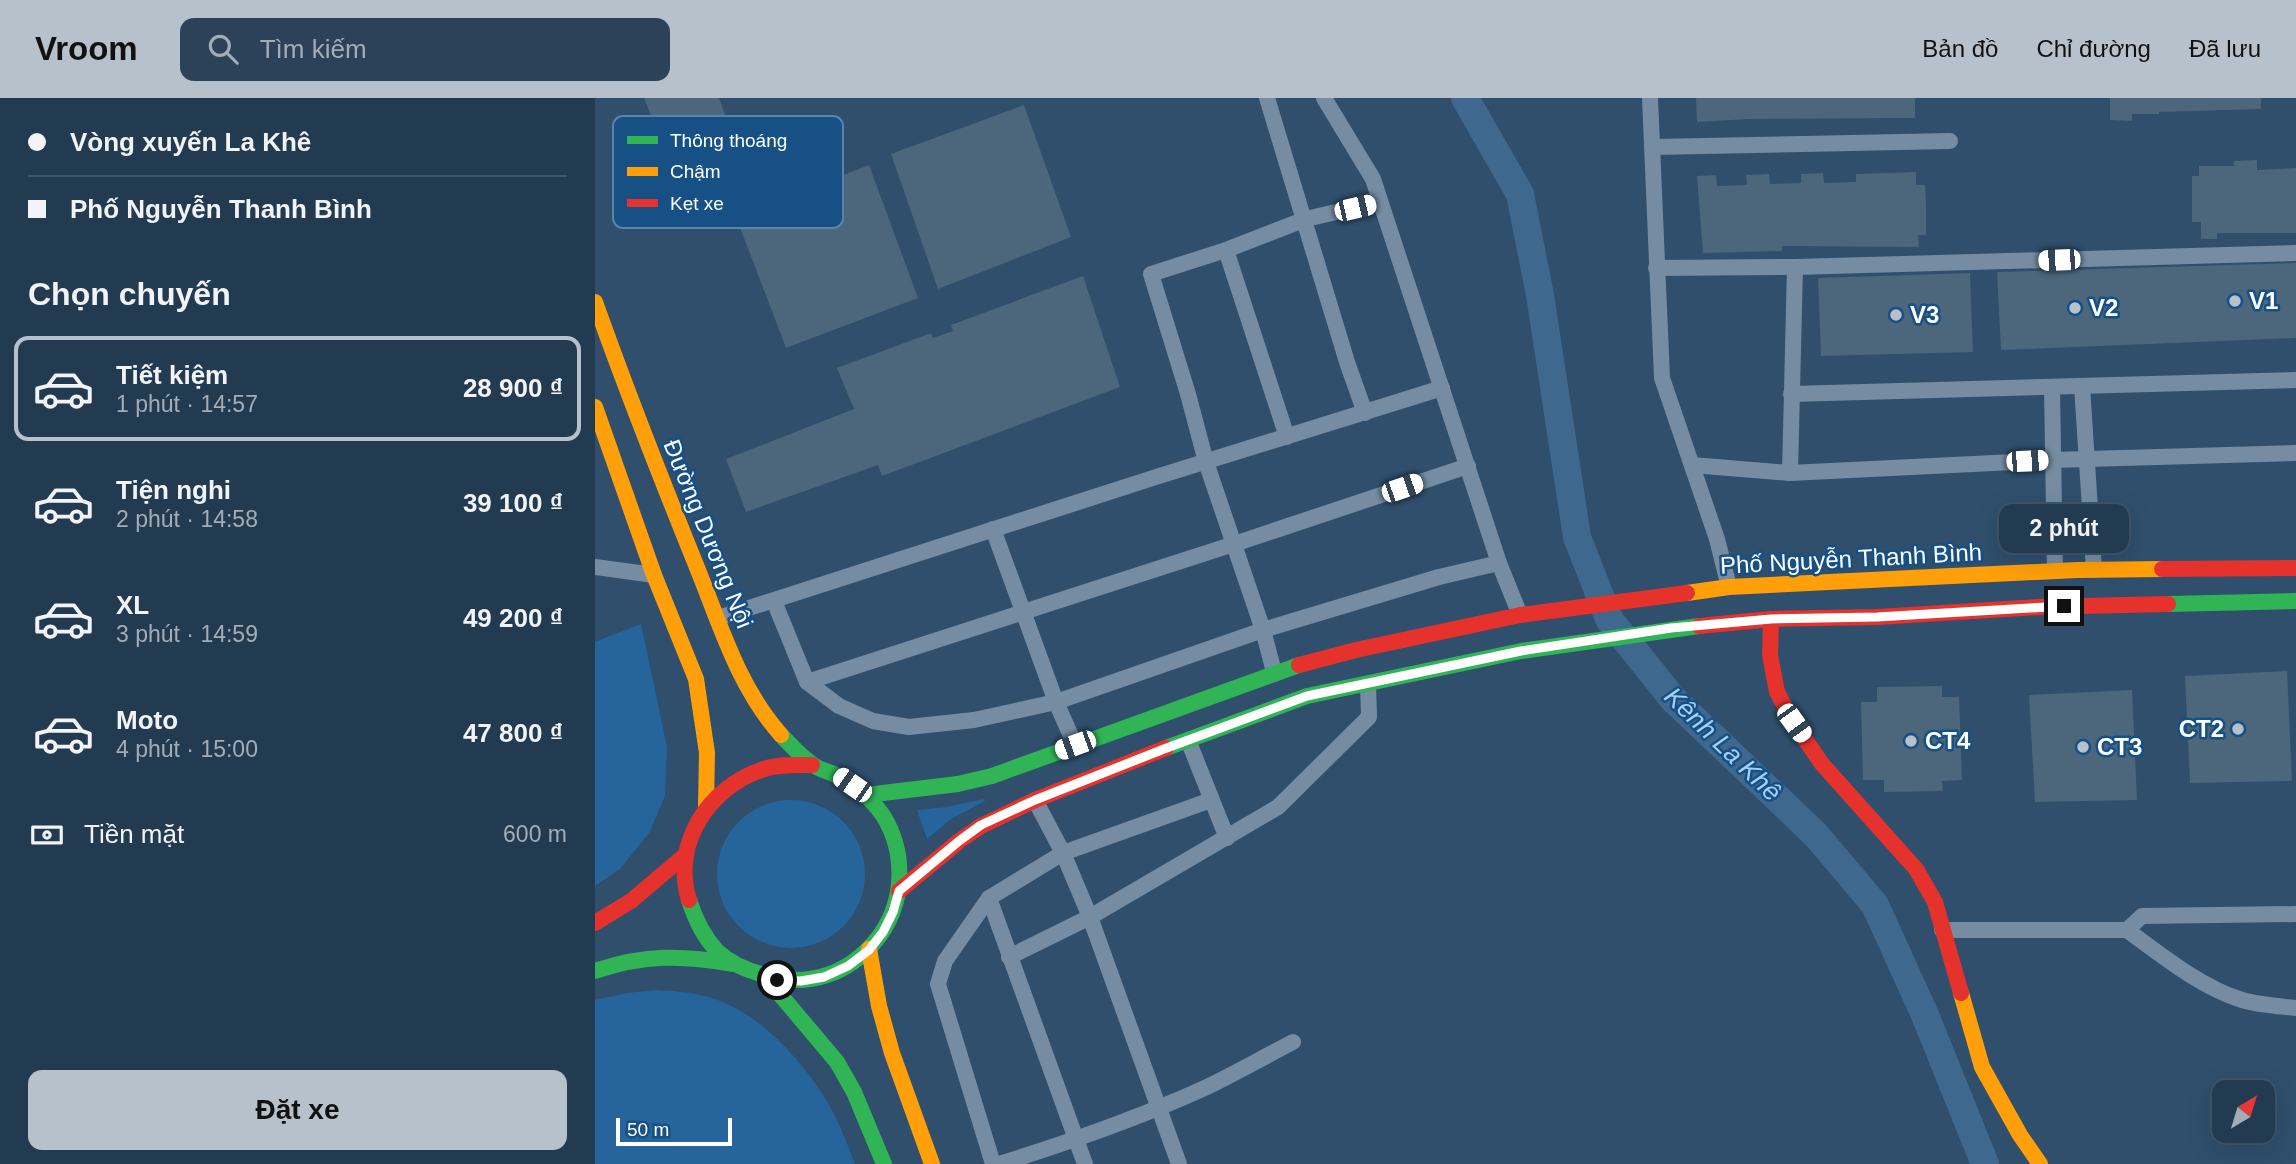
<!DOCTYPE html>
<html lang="vi">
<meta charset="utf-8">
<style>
body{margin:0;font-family:Helvetica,sans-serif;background:#2b4258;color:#f1f3f6;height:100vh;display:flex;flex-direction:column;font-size:26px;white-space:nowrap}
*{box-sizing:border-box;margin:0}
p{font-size:23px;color:#a3adb7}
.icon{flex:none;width:38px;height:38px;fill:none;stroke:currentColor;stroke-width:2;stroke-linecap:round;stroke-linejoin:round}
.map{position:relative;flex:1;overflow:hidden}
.side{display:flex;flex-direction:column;background:#233b51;width:595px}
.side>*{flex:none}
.guide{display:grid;align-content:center;height:154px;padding:0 28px;background:#233b51}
.needle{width:46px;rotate:38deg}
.fabs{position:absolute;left:1617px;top:982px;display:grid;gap:14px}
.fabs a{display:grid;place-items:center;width:63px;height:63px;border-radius:14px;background:#233b51;box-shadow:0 7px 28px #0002,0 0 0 2px #405568;font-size:35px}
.scale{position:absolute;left:21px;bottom:18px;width:116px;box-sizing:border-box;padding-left:7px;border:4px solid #fff;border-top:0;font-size:19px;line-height:24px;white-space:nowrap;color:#fff;-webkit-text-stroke:5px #165085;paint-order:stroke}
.end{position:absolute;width:32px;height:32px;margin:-16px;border:9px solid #fff;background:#111;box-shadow:0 0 0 4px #111}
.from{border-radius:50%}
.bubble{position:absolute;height:49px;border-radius:14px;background:#233b51;box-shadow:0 7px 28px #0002,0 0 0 2px #405568;font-size:23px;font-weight:600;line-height:49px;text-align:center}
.car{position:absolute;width:21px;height:42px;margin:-21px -10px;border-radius:9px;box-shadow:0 0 5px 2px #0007;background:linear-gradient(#fff 24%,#345 0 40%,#fff 0 76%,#345 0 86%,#fff 0)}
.guide b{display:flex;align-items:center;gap:24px;height:66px;font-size:26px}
.guide b+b{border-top:2px solid #405568}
.guide i{width:18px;height:18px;background:#f1f3f6}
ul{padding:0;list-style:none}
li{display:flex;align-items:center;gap:21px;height:105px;margin:0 14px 10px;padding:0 14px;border:4px solid transparent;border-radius:14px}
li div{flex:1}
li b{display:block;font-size:26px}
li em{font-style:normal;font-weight:600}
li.current{border-color:#b6c1cc}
li>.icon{width:63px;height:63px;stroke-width:1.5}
h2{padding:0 28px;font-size:32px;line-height:84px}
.pay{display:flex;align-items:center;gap:18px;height:77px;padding:0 28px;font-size:26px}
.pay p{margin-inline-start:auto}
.primary-button{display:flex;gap:14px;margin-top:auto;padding:14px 28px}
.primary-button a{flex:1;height:80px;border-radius:14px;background:#b6c1cc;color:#111;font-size:28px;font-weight:600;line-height:80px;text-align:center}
header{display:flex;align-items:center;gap:42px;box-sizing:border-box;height:98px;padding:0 35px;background:#b6c1cc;color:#111}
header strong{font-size:33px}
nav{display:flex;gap:38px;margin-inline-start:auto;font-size:24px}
.search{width:490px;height:63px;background:#2b4258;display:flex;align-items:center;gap:18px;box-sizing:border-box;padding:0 24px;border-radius:14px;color:#a3adb7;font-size:26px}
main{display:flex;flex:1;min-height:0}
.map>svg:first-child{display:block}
.green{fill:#25659c}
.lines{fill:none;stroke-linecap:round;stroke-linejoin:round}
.river{stroke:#3e688e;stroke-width:28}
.building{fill:#4c667c}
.street{stroke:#758ca2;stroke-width:16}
.fast{stroke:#30b455;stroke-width:16}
.slow{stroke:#ff9f0a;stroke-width:16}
.jam{stroke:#e5322d;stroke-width:16}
.route{stroke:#fff;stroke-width:9}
.poi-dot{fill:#b6c1cc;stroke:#165085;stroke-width:2.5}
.labels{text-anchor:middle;stroke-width:5;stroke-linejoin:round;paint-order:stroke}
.poi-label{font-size:24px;font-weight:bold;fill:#fff;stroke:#165085;text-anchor:start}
.street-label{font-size:24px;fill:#fff;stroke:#165085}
.water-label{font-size:26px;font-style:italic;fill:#a6d1f5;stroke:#165085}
.key{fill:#165085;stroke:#5c84aa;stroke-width:2}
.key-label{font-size:19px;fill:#fff}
</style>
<header>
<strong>Vroom</strong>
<div class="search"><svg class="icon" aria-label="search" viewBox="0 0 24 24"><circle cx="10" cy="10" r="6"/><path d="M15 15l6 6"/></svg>Tìm kiếm</div>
<nav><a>Bản đồ</a><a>Chỉ đường</a><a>Đã lưu</a></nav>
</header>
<main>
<section class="side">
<div class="guide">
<b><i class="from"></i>Vòng xuyến La Khê</b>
<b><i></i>Phố Nguyễn Thanh Bình</b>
</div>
<h2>Chọn chuyến</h2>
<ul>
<li class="current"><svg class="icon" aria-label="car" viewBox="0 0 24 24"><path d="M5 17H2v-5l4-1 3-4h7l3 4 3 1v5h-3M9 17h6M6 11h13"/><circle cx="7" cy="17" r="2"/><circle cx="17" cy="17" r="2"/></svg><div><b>Tiết kiệm</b><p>1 phút · 14:57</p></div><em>28 900 ₫</em></li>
<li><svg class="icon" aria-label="car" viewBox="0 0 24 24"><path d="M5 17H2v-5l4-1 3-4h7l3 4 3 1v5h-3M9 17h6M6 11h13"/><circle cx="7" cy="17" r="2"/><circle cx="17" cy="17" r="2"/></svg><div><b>Tiện nghi</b><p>2 phút · 14:58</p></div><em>39 100 ₫</em></li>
<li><svg class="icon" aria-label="car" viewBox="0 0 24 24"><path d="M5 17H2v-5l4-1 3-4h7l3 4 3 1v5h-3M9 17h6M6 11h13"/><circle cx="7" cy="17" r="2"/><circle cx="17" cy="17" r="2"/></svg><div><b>XL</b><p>3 phút · 14:59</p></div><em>49 200 ₫</em></li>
<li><svg class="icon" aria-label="car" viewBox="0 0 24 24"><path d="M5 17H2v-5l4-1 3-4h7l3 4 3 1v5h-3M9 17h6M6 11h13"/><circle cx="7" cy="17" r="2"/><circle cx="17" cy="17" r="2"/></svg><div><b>Moto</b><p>4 phút · 15:00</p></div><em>47 800 ₫</em></li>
</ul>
<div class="pay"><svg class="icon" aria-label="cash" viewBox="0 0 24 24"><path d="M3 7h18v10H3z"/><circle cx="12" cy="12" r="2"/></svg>Tiền mặt<p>600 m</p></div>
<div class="primary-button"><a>Đặt xe</a></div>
</section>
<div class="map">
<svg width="1701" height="1066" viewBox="0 0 1701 1066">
<rect width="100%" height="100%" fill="#2f4f6c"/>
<g class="green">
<path d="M46 526 72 649 70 698 54 735 25 771 0 788V544Z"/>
<path d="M389 701 390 703 356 721 332 741 322 712 352 709Z"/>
<circle cx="196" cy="776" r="74"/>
<path d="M61 892C78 893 94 894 110 898 160 911 201 955 228 997 242 1018 251 1043 260 1066H0V902L32 895Z"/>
</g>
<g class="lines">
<path class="river" d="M870 0 925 96 945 197 982 439 1014 521 1078 601 1221 737 1280 807 1330 917 1390 1066"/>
</g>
<g class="building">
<path d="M49 0H124L151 76 89 99Z"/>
<path d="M1101 0H1320V20L1154 21 1102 24Z"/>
<path d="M1515 0H1666V11L1564 14V16H1537V23L1515 22Z"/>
<path d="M429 7 476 139 343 191 296 56Z"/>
<path d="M1662 62V72L1701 70V135H1622V141H1606V124H1597V78H1604V68H1639V63Z"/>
<path d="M274 67 323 200 191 250 141 119Z"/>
<path d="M1321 74V87H1330L1331 106V137H1323L1324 149 1187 148V153L1108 155 1102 78 1121 77 1122 88 1152 87 1151 77 1174 76 1175 86 1206 85V76L1228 75 1229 85 1261 84V76Z"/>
<path d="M1701 165V240L1406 252 1402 174Z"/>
<path d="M1375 175 1378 254 1226 258 1223 180Z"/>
<path d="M488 178 525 289 287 378 283 367 151 414 131 361 259 311 242 270 336 235 338 240 358 233 356 227Z"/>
<path d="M1692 573 1697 683 1595 685 1590 578Z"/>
<path d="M1347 588V599H1364L1367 682 1347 683 1348 693 1289 694V682H1268L1266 604H1282V589Z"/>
<path d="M1537 592 1542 702 1440 704 1434 597Z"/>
</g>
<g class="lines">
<g class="street">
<path d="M672 0 752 264 770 315"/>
<path d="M729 0 778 81 904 465 925 517"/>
<path d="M1055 0 1067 280 1122 441 1134 489"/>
<path d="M1057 49 1355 43"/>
<path d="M631 152 692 339"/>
<path d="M1061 170 1200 169 1701 155"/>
<path d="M1487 288 1499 472"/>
<path d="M1457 290 1460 473"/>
<path d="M1196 296 1701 282"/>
<path d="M1097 367 1195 375 1458 362 1701 355"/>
<path d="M1195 375 1200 169"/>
<path d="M398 431 461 604 480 647"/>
<path d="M0 469 59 477"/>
<path d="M179 503 212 584 244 608 278 623 314 629 379 622 461 604 668 532 844 479 904 465"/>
<path d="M123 520 561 379 847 290"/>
<path d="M679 574 668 532 611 364 593 296 556 176 631 152 711 121 784 104"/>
<path d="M212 584 639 446 873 368"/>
<path d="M593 642 632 740"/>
<path d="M440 702 468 755 495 819 584 1066"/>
<path d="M394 800 490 1066"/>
<path d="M1347 832H1532L1547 818 1701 816"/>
<path d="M1532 832C1566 857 1607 890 1647 902 1664 907 1683 908 1701 910"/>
<path d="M414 859 495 819 683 709 774 619 773 586"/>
<path d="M398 1066 343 886 350 863 394 800 468 755 616 702"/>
<path d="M404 1066C475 1044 544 1020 612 989 641 975 669 959 698 944"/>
</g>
<g class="fast">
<path d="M1573 506 1701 503"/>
<path d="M571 650 712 598 926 553 1104 528"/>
<path d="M271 697 363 686 397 678 704 567"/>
<path d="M94 802C100 821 108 838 122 853 136 866 156 874 174 878 185 880 195 882 206 882 257 879 299 837 304 786 306 762 301 739 289 719 278 702 260 686 241 677 233 673 224 672 217 666 205 658 196 647 186 637"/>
<path d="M0 873C50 856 87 857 139 866"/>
<path d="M172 881 242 964 259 994 289 1066"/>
</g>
<g class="slow">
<path d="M0 204C32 294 67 383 103 472 126 529 144 590 186 637"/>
<path d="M0 309 59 477 101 581 112 655 111 708"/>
<path d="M1092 495 1134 489 1482 472 1567 471"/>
<path d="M274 851 284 908 297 955 337 1066"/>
<path d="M1366 895 1387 969 1425 1037 1445 1066"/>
</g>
<g class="jam">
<path d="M1567 471 1701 470"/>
<path d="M1176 521 1175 557 1182 594 1199 625 1227 666 1321 771 1340 804 1366 895"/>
<path d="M1104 528 1176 521 1282 519 1443 509 1573 506"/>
<path d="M704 567 761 552 925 517 1092 495"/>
<path d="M304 793 364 743 386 728 440 702 571 650"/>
<path d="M94 802C76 745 115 688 169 671 184 666 201 667 217 667"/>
<path d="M0 825 36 803 89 758"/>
</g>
</g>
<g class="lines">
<path class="route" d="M182 882 206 883 229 879 253 868 274 852 288 834 298 814 304 793 364 743 386 727 440 702 569 651 712 598 926 553 1076 530 1176 521 1282 519 1469 508"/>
</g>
<g class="poi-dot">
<circle cx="1640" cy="203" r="7"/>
<circle cx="1480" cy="210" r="7"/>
<circle cx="1301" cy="217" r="7"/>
<circle cx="1643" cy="631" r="7"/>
<circle cx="1316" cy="643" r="7"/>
<circle cx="1488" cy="649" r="7"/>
</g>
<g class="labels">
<g class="poi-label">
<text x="1654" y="211">V1</text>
<text x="1494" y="218">V2</text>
<text x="1315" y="225">V3</text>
<text x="1629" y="639" text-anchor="end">CT2</text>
<text x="1330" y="651">CT4</text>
<text x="1502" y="657">CT3</text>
</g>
<g class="street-label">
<text transform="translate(113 436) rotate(68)" y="8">Đường Dương Nội</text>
<text transform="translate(1256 461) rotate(-3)" y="8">Phố Nguyễn Thanh Bình</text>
</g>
<g class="water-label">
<text transform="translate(1128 646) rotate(44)" y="9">Kênh La Khê</text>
</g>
</g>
<rect x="18" y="18" width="230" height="112" rx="10" class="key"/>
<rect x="32" y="38" width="31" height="8" fill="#30b455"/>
<rect x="32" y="69" width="31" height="9" fill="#ff9f0a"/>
<rect x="32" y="101" width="31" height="8" fill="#e5322d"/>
<g class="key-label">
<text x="75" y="49">Thông thoáng</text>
<text x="75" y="80">Chậm</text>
<text x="75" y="112">Kẹt xe</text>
</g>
</svg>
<div class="fabs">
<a><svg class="needle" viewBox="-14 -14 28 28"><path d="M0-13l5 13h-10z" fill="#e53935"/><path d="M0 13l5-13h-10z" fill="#a3adb7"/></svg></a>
</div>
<div class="scale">50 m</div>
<i class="end from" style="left:182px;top:882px"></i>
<i class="end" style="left:1469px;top:508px"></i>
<div class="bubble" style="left:1404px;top:406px;width:130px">2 phút</div>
<i class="car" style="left:760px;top:110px;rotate:77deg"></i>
<i class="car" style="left:1464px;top:162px;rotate:268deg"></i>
<i class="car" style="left:1432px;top:363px;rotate:87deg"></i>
<i class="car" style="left:807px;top:390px;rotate:71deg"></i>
<i class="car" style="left:1199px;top:625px;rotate:144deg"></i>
<i class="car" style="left:480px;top:647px;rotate:250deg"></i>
<i class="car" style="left:257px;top:687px;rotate:305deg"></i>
</div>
</main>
